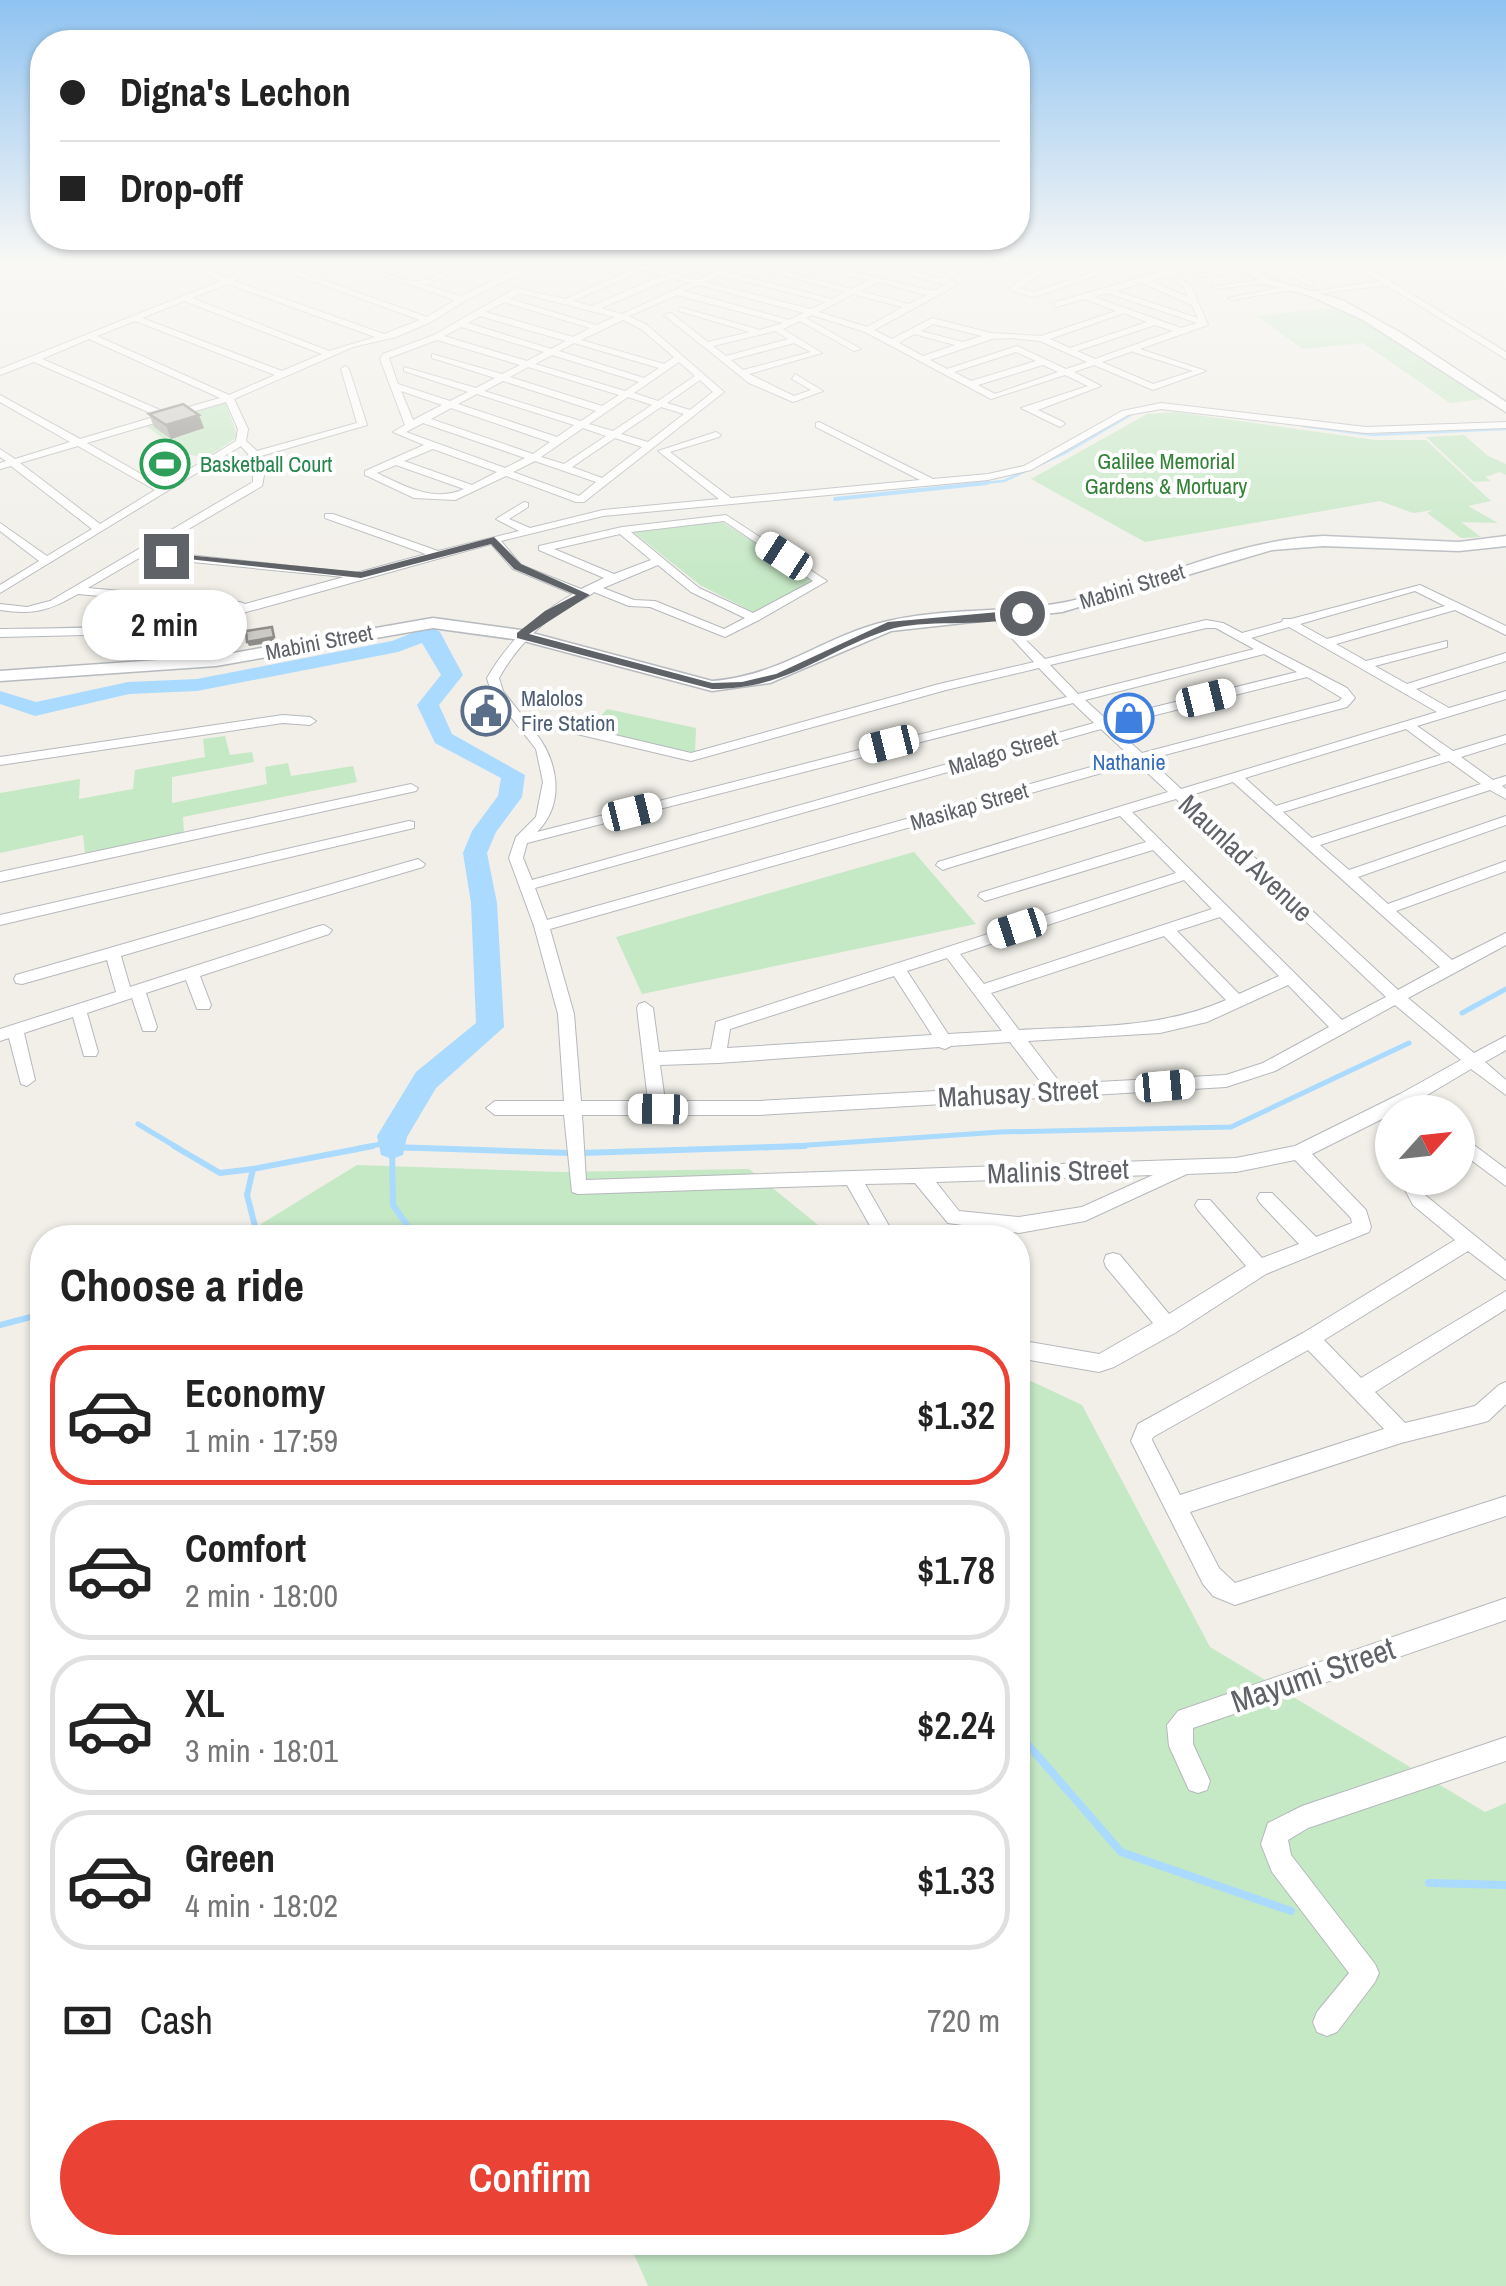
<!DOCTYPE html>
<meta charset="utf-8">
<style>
body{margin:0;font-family:"Archivo Narrow",sans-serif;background:#f2f2f2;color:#222;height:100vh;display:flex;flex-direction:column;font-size:38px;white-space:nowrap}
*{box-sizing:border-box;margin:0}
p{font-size:32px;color:#767676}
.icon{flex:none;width:55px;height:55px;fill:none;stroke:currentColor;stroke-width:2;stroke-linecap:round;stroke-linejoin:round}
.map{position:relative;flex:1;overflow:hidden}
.details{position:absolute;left:30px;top:1225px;width:1000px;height:1030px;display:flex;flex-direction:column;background:#fff;border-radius:40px;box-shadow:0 2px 8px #0004}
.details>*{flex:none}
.guide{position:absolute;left:30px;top:30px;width:1000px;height:220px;border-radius:40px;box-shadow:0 2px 8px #0004;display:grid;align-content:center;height:220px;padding:0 30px;background:#fff}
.needle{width:65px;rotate:63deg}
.tools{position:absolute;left:1375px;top:1095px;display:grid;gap:20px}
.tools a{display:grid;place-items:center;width:100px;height:100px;border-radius:50%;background:#fff;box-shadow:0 2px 8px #0004;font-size:50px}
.end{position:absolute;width:45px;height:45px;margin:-22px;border:12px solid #5f6368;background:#fff;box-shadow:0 0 0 5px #fff}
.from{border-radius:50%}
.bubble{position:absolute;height:70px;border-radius:35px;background:#fff;box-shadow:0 2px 8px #0004;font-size:32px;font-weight:600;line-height:70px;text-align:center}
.car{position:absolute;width:30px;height:60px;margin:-30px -15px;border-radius:12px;box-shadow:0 0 8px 2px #0007;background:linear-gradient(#fff 24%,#345 0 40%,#fff 0 76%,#345 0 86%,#fff 0)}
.guide b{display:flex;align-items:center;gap:35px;height:95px;font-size:38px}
.guide b+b{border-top:2px solid #e0e0e0}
.guide i{width:25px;height:25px;background:#222}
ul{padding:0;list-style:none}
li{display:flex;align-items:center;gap:30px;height:140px;margin:0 20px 15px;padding:0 10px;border:5px solid #e0e0e0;border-radius:40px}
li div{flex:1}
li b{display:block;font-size:38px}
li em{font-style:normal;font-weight:600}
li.selected{border-color:#ea4335}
li>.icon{width:90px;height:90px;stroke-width:1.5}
h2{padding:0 30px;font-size:45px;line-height:120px}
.pay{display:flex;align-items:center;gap:25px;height:110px;padding:0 30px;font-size:38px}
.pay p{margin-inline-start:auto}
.primary-button{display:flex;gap:20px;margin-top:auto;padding:20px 30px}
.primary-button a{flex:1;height:115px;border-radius:60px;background:#ea4335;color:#fff;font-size:40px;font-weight:600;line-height:115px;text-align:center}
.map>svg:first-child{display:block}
.green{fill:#c5e8c5}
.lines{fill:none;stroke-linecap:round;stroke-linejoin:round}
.stream-far4{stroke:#aadaff;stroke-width:2.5}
.stream-far3{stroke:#aadaff;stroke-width:4}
.stream-far2{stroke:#aadaff;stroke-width:5}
.stream-far1{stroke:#aadaff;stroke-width:6}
.stream{stroke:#aadaff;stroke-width:8}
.river{fill:#aadaff;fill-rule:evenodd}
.street-casing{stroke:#b5b8bc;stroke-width:2}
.secondary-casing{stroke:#b6babf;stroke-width:3}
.street{fill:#fff;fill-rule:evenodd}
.secondary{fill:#fff;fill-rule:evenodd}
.wall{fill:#afaea9}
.shaded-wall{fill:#8f8d8a}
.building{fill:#cccac5;stroke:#8f8d8a;stroke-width:2.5}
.route{fill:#5f6368}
.labels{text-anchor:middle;stroke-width:8;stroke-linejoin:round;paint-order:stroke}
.far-park-label{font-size:22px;fill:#348238;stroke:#fff}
.far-leisure-label{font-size:22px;fill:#27864d;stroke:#fff;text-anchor:start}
.far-street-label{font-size:22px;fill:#5f6368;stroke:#fff}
.far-service-label{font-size:22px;fill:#4e5e75;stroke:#fff;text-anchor:start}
.far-shop-label{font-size:22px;fill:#366cbe;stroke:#fff}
.street-label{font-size:28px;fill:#5f6368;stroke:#fff}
.near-street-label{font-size:32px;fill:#5f6368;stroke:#fff}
</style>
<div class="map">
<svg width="1506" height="2286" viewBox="0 0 1506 2286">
<rect width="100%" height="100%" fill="#f1efe8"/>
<g class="green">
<path d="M1310 296 1338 304 1483 399 1450 403 1363 343 1303 349 1256 316 1332 308Z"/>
<path d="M225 402 238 437 205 458 183 453 146 426Z"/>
<path d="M1175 412 1375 440H1426L1491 501 1468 506 1498 523 1461 522 1481 537 1461 538 1427 513 1434 510 1413 513 1380 501 1145 542 1031 479 1147 414Z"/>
<path d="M1464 435 1488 456 1506 464V475L1500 472 1485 477 1491 481 1474 482 1426 437Z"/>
<path d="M722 522 817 582 753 612 700 585 633 532Z"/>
<path d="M607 709 696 728 695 753 590 729Z"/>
<path d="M225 736 230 755 252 752 254 762 172 777V803L267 784 265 767 288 763 291 776 353 766 357 782 183 817 184 833 85 853 83 835 0 853V793L80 779 79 799 133 789 135 770 205 757 203 739Z"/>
<path d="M914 852 976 924 642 994 616 937Z"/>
<path d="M357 1165 560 1172 749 1169 833 1237 265 1238 261 1224Z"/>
<path d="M1018 1375 1082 1405 1210 1647 1485 1812 1506 1803V2286H648L629 2243 1018 2242Z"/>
</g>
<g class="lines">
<g class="stream-far4">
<path d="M1303 426 1372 435 1506 429"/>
<path d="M964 485 1004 481 1067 452 1134 413"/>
</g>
<path class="stream-far3" d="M835 499 987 483"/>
<g class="stream-far2">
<path d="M1462 1013 1506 989"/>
<path d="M138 1124 178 1148"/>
<path d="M360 1148 392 1142"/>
<path d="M392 1148H427"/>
<path d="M765 1148 1000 1132 1231 1127 1409 1043"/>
</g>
<g class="stream-far1">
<path d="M174 1146 220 1173 253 1169"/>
<path d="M581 1153 805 1146"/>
<path d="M258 1238 247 1195 253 1169 373 1146"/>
<path d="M416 1238 393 1205 392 1147 570 1153"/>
<path d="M0 1325 42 1314"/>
</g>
<g class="stream">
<path d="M1018 1733 1121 1852 1291 1911"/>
<path d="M1429 1883 1506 1885"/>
</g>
<path class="river" d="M430 626 440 632 463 675 439 705 452 734 525 775 522 797 496 832 487 853 497 903 504 1027 436 1088 407 1137 403 1155 392 1159 381 1155 377 1136 416 1072 476 1023 471 903 463 853 472 831 498 796 501 778 435 743 417 705 441 675 422 643 398 652 197 691 129 694 35 716 0 704V691L36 702 128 682 197 679 392 641Z"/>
<g class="street-casing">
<g id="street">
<path d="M179 265H191L227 278 249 265H259L234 281 384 334 420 320 268 265H280L427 317 455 300 352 265C375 265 394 281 416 281 433 282 451 265 470 265L425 285 461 296 526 265H537L465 301 431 322 396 337 353 347 234 399 248 429 246 441 257 451 357 423 341 369 345 366 349 369 367 425 261 456 265 470 262 486 151 551 356 573 426 554 325 518V514H333L438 551 519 531 496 519 524 502 528 503V507L509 519 530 528 603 510 719 499 658 451 716 432 721 435 719 437 670 452 731 498 920 480 816 427V423L819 422 933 479 988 474 1024 466 1122 411 1161 403 1366 427 1506 422V428L1366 433 1161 409 1128 415 1031 470 988 480 603 516 501 541 521 565 581 589 604 578 539 550V546L622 527 726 515 827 581 759 620 725 637 650 607 629 606 594 592C588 598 577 601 567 607 538 625 516 648 499 678L503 691 528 723 560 722 691 753 939 684 1034 662 993 618 991 616 997 612 1045 659 1206 620 1223 623 1242 633 1282 622 1283 619H1291L1420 585 1506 626V635L1455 610 1336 644 1366 661 1447 641V647L1375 666 1407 684 1506 653V661L1416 689 1449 708 1506 691V699L1417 726 1453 751 1506 735V743L1461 757 1493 780 1506 776V784L1502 786 1506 789V799L1490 790 1320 845 1349 870 1506 816V825L1358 877 1388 904 1506 861V871L1396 911 1452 960 1506 933V945L1408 998 1474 1053 1506 1036V1050L1485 1062 1506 1080V1095L1471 1069 1412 1104 1312 1154 1366 1210 1371 1227 1369 1232 1266 1274 1175 1333 1114 1367 1099 1372 1018 1358V1340L1099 1354 1153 1323 1106 1267 1104 1261 1106 1255 1113 1253 1120 1255 1169 1314 1246 1266 1198 1210 1195 1205 1198 1200H1210L1262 1258 1299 1244 1260 1203 1257 1198 1260 1193H1272L1316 1237 1352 1223 1351 1218 1295 1160 1236 1172 1187 1174 1085 1221 1019 1233 948 1223 915 1183 865 1184 896 1238H877L847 1185 578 1194 572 1192 564 1115H495L486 1108 495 1101H564L558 1014 534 926 509 858 516 837 536 817 543 782 536 749 491 692 487 678C508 641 536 615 573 594L513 569 491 544 196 626 129 634 0 637V629C79 628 157 629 233 608L78 594C49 611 33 615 0 610V604L27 607 50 601 253 482V460L241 446 0 593V585L39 561 0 531V523L47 556 92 529 11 466 0 469V463L6 461 0 457V449L15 459 70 442 0 402V395L80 439 157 416 34 362 0 375V369L221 281ZM228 284 375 337 329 351 192 298ZM184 301 322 354 282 371 142 318ZM135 321 275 375 229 395 97 336ZM89 339 220 398 167 413 42 359ZM226 402 238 429 236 441 162 486 87 443ZM78 446 155 490 100 524 20 463ZM724 521 813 581 753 613 699 588 631 532ZM620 534 651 560 614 574 554 549ZM141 557 344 577 245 604 240 602 88 588ZM658 565 691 592 745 618 724 629 655 601 634 600 603 588ZM1415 591 1445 606 1327 639 1300 624ZM1289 627 1437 712 1181 789 1149 759 1347 707 1355 698 1347 688 1251 638ZM1206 628H1216L1254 649 1078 694 1050 665ZM1264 654 1297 672 1106 719 1085 700ZM1039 668 1067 697 537 832C566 803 558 760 534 731L560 730 691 761 946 690ZM1307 677 1342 698 1339 701 1142 753 1112 726ZM1073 703 1094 723 532 880 523 858 527 843ZM1101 729 1130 756 547 920 535 888ZM1406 729 1441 755 1276 806 1245 778ZM1449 761 1481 784 1312 838 1283 812ZM1137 763 1168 792 938 862 936 865 943 870 948 868 1120 816 1146 842 980 893 978 896 985 901 1153 850 1176 873 716 1022 711 1049 659 1052 653 1008 645 1002 639 1004 637 1008 648 1101H581L574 1014 550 929ZM1233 782 1440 967 1398 990 1188 796ZM1176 799 1386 997 1342 1020 1132 812ZM1184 880 1212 909 984 984 960 954ZM1220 917 1279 976 1239 994 1177 931ZM1164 936 1226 1000C1161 1029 1088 1026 1019 1030L991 993ZM947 958 1002 1031 948 1034 907 971ZM894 976 932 1035 727 1048 730 1029ZM1288 985 1329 1027 1263 1063 1226 1075 1061 1084 1028 1041 1160 1033 1207 1022ZM1395 1005 1461 1060 1400 1094 1295 1146 1236 1158 586 1180 582 1115H759L1226 1087 1275 1071ZM1010 1042 1043 1085 759 1101H665L660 1065 718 1063 939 1047 945 1049 951 1046ZM1153 1175 1082 1207 1019 1217 959 1211 936 1182Z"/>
<path d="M581 265H591L581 270 577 268Z"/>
<path d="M629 265H643L697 280 712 273 685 265 719 270 730 265H741L727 272 832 299 845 292 746 265H760L852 289 869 280 847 275 850 271 933 291 945 285 875 265H889L941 279 958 265H967L949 281 955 282V286L874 330 892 339 932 318 991 333 1041 336 1116 311 1085 299 1056 307 1053 303 1166 270 1202 265 1176 274 1191 286 1208 325 1140 349 1206 371 1153 390 1094 365 1074 372 1101 386 1038 410 1063 422 1065 424 1060 427 1021 408 1088 386 1065 375 991 399 865 332 812 315 806 318 861 349 854 351 800 321 783 329 822 353 749 374 794 396 811 390 792 379 795 374 823 391 793 402 749 383 664 315 671 313 708 342 750 332 679 311V307L760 330 783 323 677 295 629 316 647 325 724 392 584 502H576L506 476 455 500 414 498 365 475V471L424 445 393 432 405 425 380 359 383 354 434 335 516 288 565 299 636 268ZM644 270 663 275 592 306 573 301ZM720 275 826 302 811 309 705 282ZM1169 276 1184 287 1188 297 1151 281ZM672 278 690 283 622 314 601 308ZM878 282 927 295 909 304 860 291ZM1142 283 1192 305 1198 318 1116 291ZM699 285 804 313 789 320 684 291ZM520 293 615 317 596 325 510 299ZM1107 293 1197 323 1181 328 1094 297ZM853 294 903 307 867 327 819 312ZM504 302 590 328 573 337 486 312ZM1124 313 1147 322 1070 348 1050 339ZM480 316 566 341 551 349 468 323ZM623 320 641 329 674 357 664 364 581 340ZM933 324 982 336 963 342 921 331ZM1155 325 1173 331 1095 359 1077 351ZM461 327 544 352 527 361 444 336ZM775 331 788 339 726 356 713 346ZM914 334 955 345 923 356 899 343ZM1011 338 1040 341 1087 362 1066 369 1017 346 947 369 930 360 992 339ZM437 340 520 365 502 374 432 354V358L495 378 476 388 404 367V371L468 392 450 401 398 384 389 358ZM574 343 659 368 644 378 559 351ZM794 343 811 352 743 370 731 360ZM1133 351V352L1193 371 1153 384 1102 362ZM1016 352 1036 361 971 381 954 372ZM552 355 639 382 625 391 535 364ZM679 362 695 376 658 401 634 393ZM1043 365 1058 372 995 394 978 385ZM528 367 619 395 602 406 510 377ZM700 380 713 392 690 410 667 403ZM503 381 596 411 581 421 484 391ZM401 391 442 405 413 420ZM477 394 574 425 557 437 458 404ZM628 397 652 405 613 431 589 424ZM661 407 684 414 648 442 621 434ZM451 408 550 442 533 454 431 419ZM423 423 525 458 505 468 406 432ZM583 428 606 436 564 464 541 457ZM615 438 642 447 602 478 572 467ZM433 449 497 472 472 485 404 461ZM535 461 596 482 579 496 513 472ZM396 465 464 489C434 503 404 486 377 473Z"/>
<path d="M1044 265H1053L1020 288 1034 292 1115 265H1127L1034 297 1011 291V287Z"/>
<path d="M1266 265H1284L1315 284 1308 286 1279 268 1198 277 1194 275Z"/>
<path d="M1354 265H1364L1506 352V359L1386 285 1315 294 1311 292 1379 281Z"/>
<path d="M1265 279 1268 283 1215 289 1211 287Z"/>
<path d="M1288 286 1291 290 1232 300 1228 298Z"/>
<path d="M283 715 310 717 316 721 310 725 283 723 0 765V757Z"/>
<path d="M411 784 418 788 416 791 0 882V872Z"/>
<path d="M409 821 414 822V828L0 925V915Z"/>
<path d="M418 859 425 864 423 867 121 956 130 987 319 926 324 925 332 930 329 934 200 976 211 1005 209 1009H197L186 980 146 993 157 1027 155 1031H143L132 998 87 1013 98 1052 96 1056H84L73 1017 24 1033 35 1080 27 1086 21 1084 9 1038 0 1041V1029L116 992 107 960 22 984 16 983 14 979 16 975Z"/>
<path d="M1458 1133 1506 1169V1186L1471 1160 1458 1167Z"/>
<path d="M1414 1178H1436L1423 1190 1425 1195 1506 1261V1280L1468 1251 1324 1340 1361 1378 1506 1291V1309L1375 1392 1405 1423 1475 1406 1499 1385 1506 1382V1404L1488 1421 1481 1423 1401 1443 1190 1512 1219 1568 1235 1583 1506 1496V1516L1235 1605 1213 1596 1203 1584 1131 1441 1138 1424 1303 1333 1455 1240 1413 1205 1404 1188ZM1308 1350 1384 1429 1180 1495 1152 1440 1153 1437Z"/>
<path d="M1506 1598V1620L1193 1728V1744L1210 1781 1207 1790 1198 1793 1189 1790 1169 1746 1167 1725 1178 1711Z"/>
<path d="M1506 1737V1761L1308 1828 1288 1840 1291 1855 1375 1964 1379 1973 1375 1982 1337 2032 1327 2036 1317 2032 1313 2022 1317 2012 1349 1973 1272 1872 1261 1844 1268 1823 1302 1806Z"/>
</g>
</g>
<g class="secondary-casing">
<g id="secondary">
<path d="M1239 265H1251L1269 279 1342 300 1403 334 1506 402V412L1363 320 1308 295 1261 283Z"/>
<path d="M1323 536 1459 542 1506 536V546L1459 551 1323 546 1272 550 1062 612 891 631 770 683 712 691 520 640 433 628 216 666 0 681V671L216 656 433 618 521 630 712 681C783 675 820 638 884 622 943 607 1006 614 1066 602 1154 583 1232 540 1323 536Z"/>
</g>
</g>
<use href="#street" class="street"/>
<use href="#secondary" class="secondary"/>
</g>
<path class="wall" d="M149 414 204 428 171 439 154 427Z"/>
<g class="shaded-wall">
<path d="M199 415 204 428 171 439 166 425Z"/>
<path d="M272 627 275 642 249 646 247 642Z"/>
</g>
<g class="building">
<path d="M183 404 199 415 166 425 149 414Z"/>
<path d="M272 627 274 637 247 642 246 631Z"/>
<path d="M1414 1100 1429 1112H1401L1397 1110Z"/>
</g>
<linearGradient id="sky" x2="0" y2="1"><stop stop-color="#8fc3f1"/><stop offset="0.45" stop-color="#f9f8f5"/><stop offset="1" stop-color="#f9f8f5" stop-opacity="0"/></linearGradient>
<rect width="1506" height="585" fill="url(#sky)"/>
<path class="route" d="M494 537 521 564 590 595 529 634 712 683 742 682 776 674 888 622 1022 610 1027 613C994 630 926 617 888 630 822 652 788 689 712 689L517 638V633L545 611 576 595 514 569 491 544 361 578 161 556 166 553 361 572Z"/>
<defs>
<g id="stadium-ring" transform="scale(2.5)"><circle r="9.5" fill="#fff" stroke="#2e9e5b" stroke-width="1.5"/><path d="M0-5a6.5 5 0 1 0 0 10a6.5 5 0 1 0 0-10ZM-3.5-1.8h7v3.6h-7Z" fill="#2e9e5b"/></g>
<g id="civic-ring" transform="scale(2.5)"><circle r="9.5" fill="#fff" stroke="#5c6f8a" stroke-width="1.5"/><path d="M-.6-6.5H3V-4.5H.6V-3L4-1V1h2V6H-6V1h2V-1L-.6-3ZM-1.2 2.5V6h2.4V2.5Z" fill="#5c6f8a"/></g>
<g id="shop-ring" transform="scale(2.5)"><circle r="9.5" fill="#fff" stroke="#3f7fe0" stroke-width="1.5"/><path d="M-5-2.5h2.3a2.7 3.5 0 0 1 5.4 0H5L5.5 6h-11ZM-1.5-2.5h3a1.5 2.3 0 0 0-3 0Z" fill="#3f7fe0"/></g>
</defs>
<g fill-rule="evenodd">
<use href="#stadium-ring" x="165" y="464"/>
<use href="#civic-ring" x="486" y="711"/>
<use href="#shop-ring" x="1129" y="718"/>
</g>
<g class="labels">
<g class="far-park-label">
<text x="1166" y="469">Galilee Memorial<tspan x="1166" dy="25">Gardens &amp; Mortuary</tspan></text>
</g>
<g class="far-leisure-label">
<text x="200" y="472">Basketball Court</text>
</g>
<g class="far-street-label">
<text transform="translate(1132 586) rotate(-17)" y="8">Mabini Street</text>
<text transform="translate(319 642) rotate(-11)" y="8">Mabini Street</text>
<text transform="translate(1003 752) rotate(-16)" y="8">Malago Street</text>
<text transform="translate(969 806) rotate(-16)" y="8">Masikap Street</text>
</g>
<g class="far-service-label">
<text x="521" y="706">Malolos<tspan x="521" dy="25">Fire Station</tspan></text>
</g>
<g class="far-shop-label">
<text x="1129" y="770">Nathanie</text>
</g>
<g class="street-label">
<text transform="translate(1246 858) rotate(43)" y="10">Maunlad Avenue</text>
<text transform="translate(1018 1093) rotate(-3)" y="10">Mahusay Street</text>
<text transform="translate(1058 1171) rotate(-2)" y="10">Malinis Street</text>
</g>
<g class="near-street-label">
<text transform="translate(1313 1675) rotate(-19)" y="11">Mayumi Street</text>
</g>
</g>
</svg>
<div class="tools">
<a><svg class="needle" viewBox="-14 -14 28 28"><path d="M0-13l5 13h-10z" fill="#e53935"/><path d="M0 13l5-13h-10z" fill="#767676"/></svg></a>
</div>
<i class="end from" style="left:1022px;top:613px"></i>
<i class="end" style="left:166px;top:556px"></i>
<div class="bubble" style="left:82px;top:590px;width:165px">2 min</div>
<i class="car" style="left:784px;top:556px;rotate:303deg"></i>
<i class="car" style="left:1206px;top:698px;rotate:76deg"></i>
<i class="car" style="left:889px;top:744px;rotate:256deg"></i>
<i class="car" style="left:632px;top:812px;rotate:76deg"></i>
<i class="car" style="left:1017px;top:928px;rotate:252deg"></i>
<i class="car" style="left:1165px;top:1086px;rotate:85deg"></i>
<i class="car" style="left:658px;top:1109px;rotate:271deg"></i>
<div class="guide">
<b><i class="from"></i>Digna's Lechon</b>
<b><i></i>Drop-off</b>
</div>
<section class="details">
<h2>Choose a ride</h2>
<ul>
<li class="selected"><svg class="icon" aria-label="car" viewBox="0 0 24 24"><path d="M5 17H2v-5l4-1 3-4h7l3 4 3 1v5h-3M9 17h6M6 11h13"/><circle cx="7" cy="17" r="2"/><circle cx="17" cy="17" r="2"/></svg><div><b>Economy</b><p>1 min · 17:59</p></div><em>$1.32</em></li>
<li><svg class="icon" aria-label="car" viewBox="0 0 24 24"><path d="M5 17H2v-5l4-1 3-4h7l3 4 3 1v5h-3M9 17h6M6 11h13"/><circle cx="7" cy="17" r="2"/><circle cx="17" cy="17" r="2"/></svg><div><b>Comfort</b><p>2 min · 18:00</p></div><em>$1.78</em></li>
<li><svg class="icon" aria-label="car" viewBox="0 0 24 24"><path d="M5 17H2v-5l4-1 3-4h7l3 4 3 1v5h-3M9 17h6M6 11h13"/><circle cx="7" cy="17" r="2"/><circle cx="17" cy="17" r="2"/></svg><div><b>XL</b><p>3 min · 18:01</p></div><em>$2.24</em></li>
<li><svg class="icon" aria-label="car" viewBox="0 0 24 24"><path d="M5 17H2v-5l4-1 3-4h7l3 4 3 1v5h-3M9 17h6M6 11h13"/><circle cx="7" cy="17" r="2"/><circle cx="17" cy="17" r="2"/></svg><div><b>Green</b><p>4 min · 18:02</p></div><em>$1.33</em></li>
</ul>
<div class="pay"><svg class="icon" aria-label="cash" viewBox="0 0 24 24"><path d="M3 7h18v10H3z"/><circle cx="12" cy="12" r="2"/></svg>Cash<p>720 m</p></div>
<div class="primary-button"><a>Confirm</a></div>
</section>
</div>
